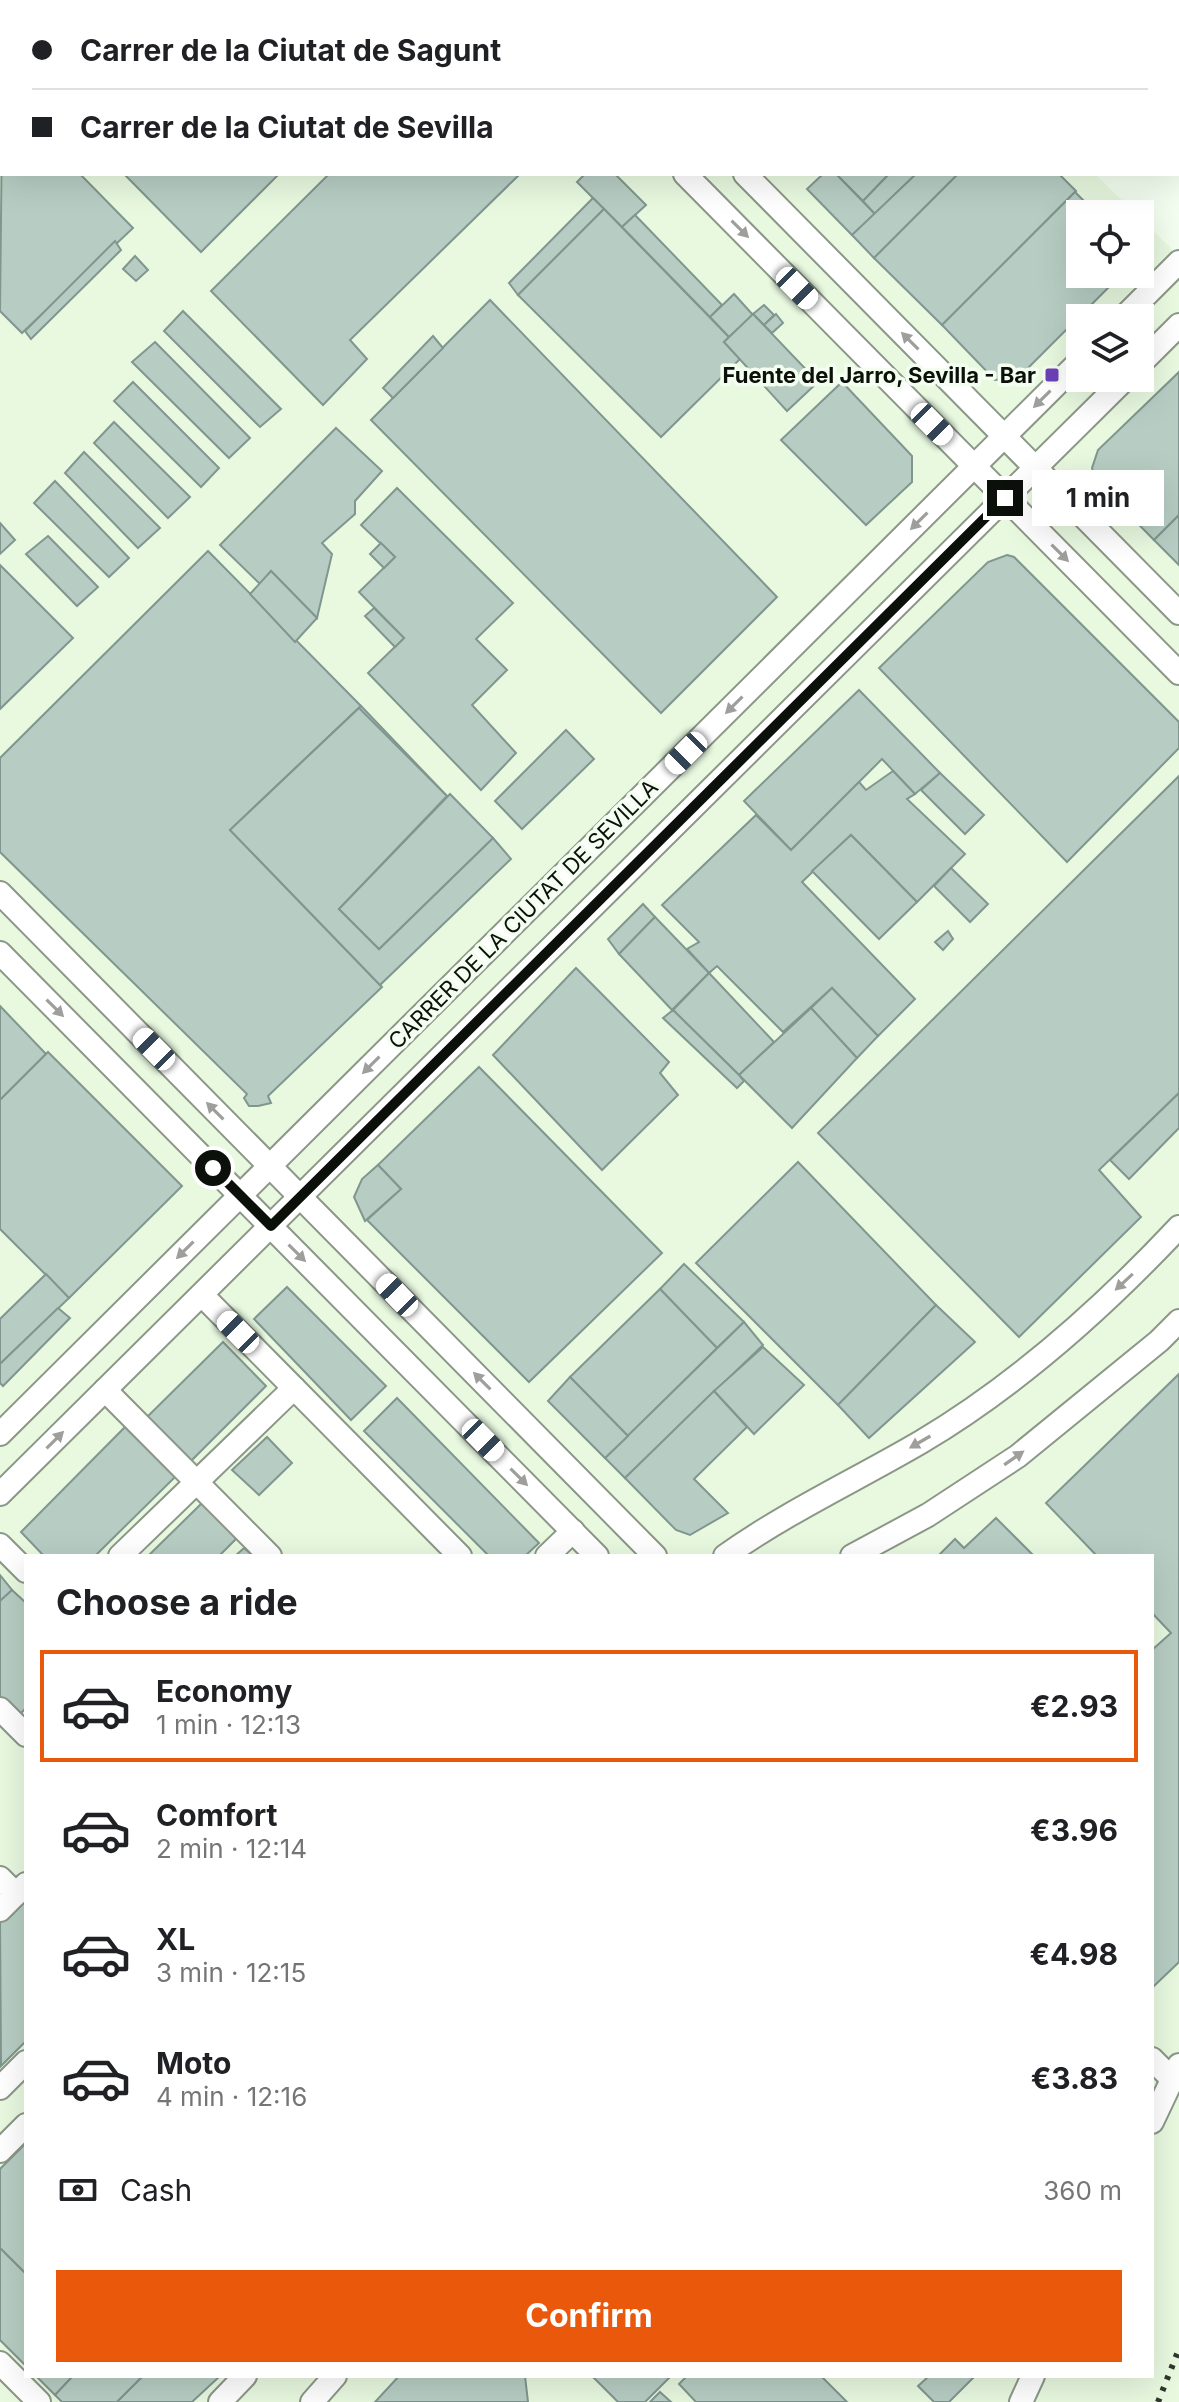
<!DOCTYPE html>
<meta charset="utf-8">
<style>
body{margin:0;font-family:Inter,sans-serif;background:#f2f2f2;color:#202124;height:100vh;display:flex;flex-direction:column;font-size:30px;white-space:nowrap}
*{box-sizing:border-box;margin:0}
p{font-size:26px;color:#757577}
.icon{flex:none;width:44px;height:44px;fill:none;stroke:currentColor;stroke-width:2;stroke-linecap:round;stroke-linejoin:round}
.map{position:relative;flex:1;overflow:hidden}
.panel{position:absolute;left:24px;top:1554px;width:1130px;height:824px;display:flex;flex-direction:column;background:#fff;border-radius:0px;box-shadow:0 8px 32px #0002}
.panel>*{flex:none}
.guide{position:absolute;left:0px;top:0px;width:1180px;height:176px;box-shadow:0 8px 32px #0002;display:grid;align-content:center;height:176px;padding:0 32px;background:#fff}
.controls{position:absolute;left:1066px;top:200px;display:grid;gap:16px}
.controls a{display:grid;place-items:center;width:88px;height:88px;border-radius:0px;background:#fff;box-shadow:0 8px 32px #0002;font-size:40px}
.end{position:absolute;width:36px;height:36px;margin:-18px;border:10px solid #0c100a;background:#fff;box-shadow:0 0 0 4px #fff}
.from{border-radius:50%}
.bubble{position:absolute;height:56px;border-radius:0px;background:#fff;box-shadow:0 8px 32px #0002;font-size:26px;font-weight:700;line-height:56px;text-align:center}
.car{position:absolute;width:24px;height:48px;margin:-24px -12px;border-radius:10px;box-shadow:0 0 6px 2px #0007;background:linear-gradient(#fff 24%,#345 0 40%,#fff 0 76%,#345 0 86%,#fff 0)}
.guide b{display:flex;align-items:center;gap:28px;height:76px;font-size:30px}
.guide b+b{border-top:2px solid #e0e0e0}
.guide i{width:20px;height:20px;background:#202124}
ul{padding:0;list-style:none}
li{display:flex;align-items:center;gap:24px;height:112px;margin:0 16px 12px;padding:0 16px;border:4px solid transparent;border-radius:0px}
li div{flex:1}
li b{display:block;font-size:30px}
li em{font-style:normal;font-weight:700}
li.active{border-color:#ea580c}
li>.icon{width:72px;height:72px;stroke-width:1.5}
h2{padding:0 32px;font-size:36px;line-height:96px}
.pay{display:flex;align-items:center;gap:20px;height:88px;padding:0 32px;font-size:30px}
.pay p{margin-inline-start:auto}
.primary-button{display:flex;gap:16px;margin-top:auto;padding:16px 32px}
.primary-button a{flex:1;height:92px;border-radius:0px;background:#ea580c;color:#fff;font-size:32px;font-weight:700;line-height:92px;text-align:center}
.map>svg:first-child{display:block}
.built{fill:#e8f9e0;fill-rule:evenodd}
.building{fill:#b7cdc3;stroke:#81968e;stroke-width:2}
.lines{fill:none;stroke-linecap:round;stroke-linejoin:round}
.minor-casing{stroke:#8c9787;stroke-width:26}
.major-casing{stroke:#dddedd;stroke-width:32}
.minor{stroke:#fff;stroke-width:22}
.major{stroke:#efe689;stroke-width:28}
.rail{stroke:#31362f;stroke-width:6;stroke-dasharray:4 8;stroke-linecap:butt}
.oneway{fill:#9e9f9d}
.route{stroke:#0c100a;stroke-width:10}
.poi-dot{fill:#6c40b8;stroke:#f4fef0;stroke-width:3}
.labels{text-anchor:middle;stroke-width:7;stroke-linejoin:round;paint-order:stroke}
.poi-label{font-size:22px;font-weight:bold;fill:#0c100a;stroke:#f4fef0;text-anchor:end}
.street-label{font-size:22px;fill:#0c100a;stroke:#f4fef0}
</style>
<div class="map">
<svg width="1179" height="2402" viewBox="0 0 1179 2402">
<rect width="100%" height="100%" fill="#f4fef0"/>
<path class="built" d="M0 0H916L919 2H2V174H1095L1136 214H1080V274H1140V218L1179 256V2402H0ZM1080 318H1140V378H1080ZM26 1556H1152V2376H26Z"/>
<g class="building">
<path d="M236 0H451L452 1 234 2Z"/>
<path d="M622 0H866L864 2Z"/>
<path d="M2 124V174H80L133 228 22 333 0 311Z"/>
<path d="M124 174H279L201 252Z"/>
<path d="M329 174H520L350 340 367 359 323 405 211 291Z"/>
<path d="M585 174H615L646 205 622 227 577 182Z"/>
<path d="M836 174H889L863 201Z"/>
<path d="M836 174 875 214 852 235 807 189 823 174Z"/>
<path d="M889 174H916L875 214 863 201Z"/>
<path d="M916 174H958L874 258 852 235Z"/>
<path d="M958 174H1059L1076 191 942 325 874 258Z"/>
<path d="M1075 192 1097 214H1080V274H1122L1018 378 995 380 942 325Z"/>
<path d="M593 198 604 209 518 295 509 283Z"/>
<path d="M604 209 729 337 724 342 740 359 661 437 518 295Z"/>
<path d="M635 215 722 305 710 317 622 227Z"/>
<path d="M115 241 121 250 31 339 25 331Z"/>
<path d="M135 256 148 270 136 281 123 269Z"/>
<path d="M734 294 753 315 729 337 710 317Z"/>
<path d="M490 300 777 597 661 713 371 420Z"/>
<path d="M764 305 774 315 764 325 753 314Z"/>
<path d="M183 311 281 409 260 427 164 331Z"/>
<path d="M753 314 818 382 787 411 724 342Z"/>
<path d="M776 314 783 323 772 333 764 325Z"/>
<path d="M433 336 443 348 393 398 383 388Z"/>
<path d="M155 342 250 438 229 458 132 362Z"/>
<path d="M1179 372V515L1154 540 1097 482 1092 468 1098 450Z"/>
<path d="M133 382 219 468 201 487 114 401Z"/>
<path d="M842 382 912 456V482L866 525 781 440Z"/>
<path d="M114 422 190 497 168 518 94 443Z"/>
<path d="M336 428 382 471 355 501V514L322 543 332 554 317 618 271 571 261 585 220 545Z"/>
<path d="M84 452 160 528 138 548 65 473Z"/>
<path d="M55 481 129 558 109 577 34 503Z"/>
<path d="M397 488 513 603 476 639 507 670 472 705 516 753 481 790 368 673 404 638 359 592 395 557 361 525Z"/>
<path d="M1179 515V565L1154 540Z"/>
<path d="M0 523 15 540 0 554Z"/>
<path d="M48 536 98 587 77 606 26 554Z"/>
<path d="M381 543 395 557 384 568 370 554Z"/>
<path d="M208 551 361 706 230 830 382 987 268 1096 271 1103 258 1106H249L244 1098 247 1094 0 852V758Z"/>
<path d="M1007 555 1014 557 1179 722V748L1067 862 879 668 988 562Z"/>
<path d="M0 565 73 638 0 709Z"/>
<path d="M271 571 317 618 295 642 250 594Z"/>
<path d="M374 608 404 638 395 647 365 616Z"/>
<path d="M859 690 940 773 915 794 882 759 791 850 744 801Z"/>
<path d="M361 706 447 796 339 904 250 811Z"/>
<path d="M359 708 447 796 339 909 379 949 493 838 511 859 380 985 230 830Z"/>
<path d="M566 730 594 759 522 829 495 801Z"/>
<path d="M893 771 915 794 907 799 965 854 917 902 851 835 802 882 915 999 878 1036 832 988 783 1032 717 966 709 973 687 949 699 942 662 905 756 815 791 850 859 782 866 790Z"/>
<path d="M940 773 984 815 965 834 921 790Z"/>
<path d="M1179 776V1093L1099 1170 1141 1217 1019 1337 818 1133Z"/>
<path d="M450 794 493 838 379 949 339 909Z"/>
<path d="M851 835 917 902 879 939 812 871Z"/>
<path d="M951 868 988 904 970 922 934 886Z"/>
<path d="M643 904 655 917 619 954 608 939Z"/>
<path d="M655 917 709 973 672 1010 619 954Z"/>
<path d="M948 931 953 939 943 950 935 942Z"/>
<path d="M576 968 669 1062 660 1073 678 1095 602 1170 493 1055Z"/>
<path d="M709 973 774 1042 739 1075 673 1010Z"/>
<path d="M832 988 878 1036 857 1058 811 1008Z"/>
<path d="M0 1006 46 1054 0 1100Z"/>
<path d="M811 1008 857 1058 792 1128 739 1075Z"/>
<path d="M673 1010 739 1075 744 1081 737 1088 663 1018Z"/>
<path d="M48 1052 182 1186 69 1298 0 1229V1100Z"/>
<path d="M479 1067 662 1253 529 1382 367 1220 401 1189 378 1165Z"/>
<path d="M1179 1093V1128L1129 1179 1110 1160Z"/>
<path d="M798 1162 936 1305 838 1405 696 1263Z"/>
<path d="M378 1165 401 1189 365 1221 354 1197 362 1179Z"/>
<path d="M684 1264 744 1322 717 1348 660 1289Z"/>
<path d="M46 1274 69 1298 0 1364V1319Z"/>
<path d="M287 1287 386 1386 351 1420 254 1319Z"/>
<path d="M660 1289 717 1348 628 1436 570 1377Z"/>
<path d="M936 1305 975 1342 869 1438 838 1405Z"/>
<path d="M58 1308 70 1318 3 1386 0 1383V1364Z"/>
<path d="M744 1322 763 1345 625 1478 605 1458Z"/>
<path d="M223 1342 266 1386 187 1465 144 1420Z"/>
<path d="M763 1347 804 1385 754 1434 714 1391Z"/>
<path d="M1179 1374V1962L1152 1988V1650L1171 1633 1152 1613V1556H1097L1046 1503Z"/>
<path d="M570 1377 628 1436 605 1458 548 1401Z"/>
<path d="M714 1391 747 1427 694 1479 728 1513 690 1535 676 1530 625 1478Z"/>
<path d="M397 1398 539 1543 525 1556H489L364 1431Z"/>
<path d="M125 1427 175 1477 95 1556H44L21 1532Z"/>
<path d="M267 1437 292 1463 259 1495 232 1470Z"/>
<path d="M202 1503 237 1538 219 1556H148Z"/>
<path d="M996 1518 1034 1556H938L955 1539 964 1548Z"/>
<path d="M244 1548 253 1556H235Z"/>
<path d="M0 1575 12 1590 0 1601Z"/>
<path d="M12 1590 26 1603V1708L15 1719 0 1707V1601Z"/>
<path d="M26 1893V2041L1 2066 0 1918Z"/>
<path d="M26 2143V2274L0 2248V2169Z"/>
<path d="M0 2248 26 2274V2366L0 2340Z"/>
<path d="M36 2376H73L55 2395Z"/>
<path d="M73 2376H143L117 2402H62L55 2395Z"/>
<path d="M143 2376H220L192 2402H117Z"/>
<path d="M399 2376H525L528 2402H375Z"/>
<path d="M592 2376H671L645 2402H618Z"/>
<path d="M687 2376H821L847 2402H696L679 2384Z"/>
<path d="M929 2376H975L949 2402H934L918 2386Z"/>
<path d="M660 2392 671 2402H650Z"/>
</g>
<g class="lines">
<g class="minor-casing">
<g id="minor">
<path d="M513 0 515 2"/>
<path d="M572 0 574 2"/>
<path d="M1035 0 1038 2"/>
<path d="M1178 95H1179"/>
<path d="M685 174 1179 673"/>
<path d="M745 174 1179 613"/>
<path d="M1123 318 1179 262"/>
<path d="M1140 364 1179 325"/>
<path d="M0 893 655 1556"/>
<path d="M0 953 597 1556"/>
<path d="M202 1295 460 1556"/>
<path d="M105 1390 270 1556"/>
<path d="M0 1434 1080 361"/>
<path d="M0 1494 1126 378"/>
<path d="M0 1545 26 1571"/>
<path d="M120 1556 294 1388"/>
<path d="M547 1556 573 1531"/>
<path d="M725 1556C787 1512 856 1480 921 1442 1017 1385 1103 1308 1179 1227"/>
<path d="M852 1556 928 1515 1018 1456 1159 1341 1179 1321"/>
<path d="M0 1709 26 1735"/>
<path d="M0 1878 16 1894"/>
<path d="M0 1910 26 1884"/>
<path d="M1152 2059 1172 2079"/>
<path d="M0 2088 26 2062"/>
<path d="M1152 2122 1179 2065"/>
<path d="M0 2151 26 2125"/>
<path d="M0 2363 39 2402"/>
<path d="M220 2402 245 2376"/>
<path d="M312 2402 335 2376"/>
<path d="M1021 2402 1033 2376"/>
</g>
</g>
<g class="major-casing">
<g id="major">
<path d="M1063 0 1067 2"/>
<path d="M1178 67H1179"/>
</g>
</g>
<use href="#minor" class="minor"/>
<use href="#major" class="major"/>
<path class="rail" d="M1158 2402 1179 2349"/>
</g>
<defs><path id="oneway-solid" d="M-6-.8H1V-3.2L6.5 0L1 3.2V.8H-6Z" transform="scale(2)"/></defs>
<g class="oneway">
<use href="#oneway-solid" transform="translate(740 229) rotate(45)"/>
<use href="#oneway-solid" transform="translate(910 341) rotate(-135)"/>
<use href="#oneway-solid" transform="translate(1042 399) rotate(135)"/>
<use href="#oneway-solid" transform="translate(919 521) rotate(135)"/>
<use href="#oneway-solid" transform="translate(1060 553) rotate(45)"/>
<use href="#oneway-solid" transform="translate(734 705) rotate(135)"/>
<use href="#oneway-solid" transform="translate(55 1008) rotate(45)"/>
<use href="#oneway-solid" transform="translate(371 1065) rotate(135)"/>
<use href="#oneway-solid" transform="translate(215 1111) rotate(-135)"/>
<use href="#oneway-solid" transform="translate(185 1250) rotate(135)"/>
<use href="#oneway-solid" transform="translate(297 1253) rotate(45)"/>
<use href="#oneway-solid" transform="translate(1124 1282) rotate(137)"/>
<use href="#oneway-solid" transform="translate(482 1381) rotate(-135)"/>
<use href="#oneway-solid" transform="translate(55 1440) rotate(-45)"/>
<use href="#oneway-solid" transform="translate(920 1442) rotate(150)"/>
<use href="#oneway-solid" transform="translate(1014 1458) rotate(-35)"/>
<use href="#oneway-solid" transform="translate(519 1477) rotate(45)"/>
</g>
<g class="lines">
<path class="route" d="M213 1168 271 1226 1005 498"/>
</g>
<rect class="poi-dot" x="1044" y="367" width="16" height="16" rx="4"/>
<g class="labels">
<g class="poi-label">
<text x="1036" y="383">Fuente del Jarro, Sevilla - Bar</text>
</g>
<g class="street-label">
<text transform="translate(523 914) rotate(-45)" y="8">CARRER DE LA CIUTAT DE SEVILLA</text>
</g>
</g>
</svg>
<div class="controls">
<a><svg class="icon" aria-label="locate" viewBox="0 0 24 24"><circle cx="12" cy="12" r="6"/><path d="M12 2v4M12 18v4M2 12h4M18 12h4"/></svg></a>
<a><svg class="icon" aria-label="layers" viewBox="0 0 24 24"><path d="M12 4l9 5-9 5-9-5zM3 14l9 5 9-5"/></svg></a>
</div>
<i class="end from" style="left:213px;top:1168px"></i>
<i class="end" style="left:1005px;top:498px"></i>
<div class="bubble" style="left:1032px;top:470px;width:132px">1 min</div>
<i class="car" style="left:797px;top:288px;rotate:135deg"></i>
<i class="car" style="left:932px;top:424px;rotate:135deg"></i>
<i class="car" style="left:686px;top:753px;rotate:225deg"></i>
<i class="car" style="left:154px;top:1049px;rotate:315deg"></i>
<i class="car" style="left:397px;top:1295px;rotate:316deg"></i>
<i class="car" style="left:238px;top:1332px;rotate:315deg"></i>
<i class="car" style="left:483px;top:1440px;rotate:135deg"></i>
<div class="guide">
<b><i class="from"></i>Carrer de la Ciutat de Sagunt</b>
<b><i></i>Carrer de la Ciutat de Sevilla</b>
</div>
<section class="panel">
<h2>Choose a ride</h2>
<ul>
<li class="active"><svg class="icon" aria-label="car" viewBox="0 0 24 24"><path d="M5 17H2v-5l4-1 3-4h7l3 4 3 1v5h-3M9 17h6M6 11h13"/><circle cx="7" cy="17" r="2"/><circle cx="17" cy="17" r="2"/></svg><div><b>Economy</b><p>1 min · 12:13</p></div><em>€2.93</em></li>
<li><svg class="icon" aria-label="car" viewBox="0 0 24 24"><path d="M5 17H2v-5l4-1 3-4h7l3 4 3 1v5h-3M9 17h6M6 11h13"/><circle cx="7" cy="17" r="2"/><circle cx="17" cy="17" r="2"/></svg><div><b>Comfort</b><p>2 min · 12:14</p></div><em>€3.96</em></li>
<li><svg class="icon" aria-label="car" viewBox="0 0 24 24"><path d="M5 17H2v-5l4-1 3-4h7l3 4 3 1v5h-3M9 17h6M6 11h13"/><circle cx="7" cy="17" r="2"/><circle cx="17" cy="17" r="2"/></svg><div><b>XL</b><p>3 min · 12:15</p></div><em>€4.98</em></li>
<li><svg class="icon" aria-label="car" viewBox="0 0 24 24"><path d="M5 17H2v-5l4-1 3-4h7l3 4 3 1v5h-3M9 17h6M6 11h13"/><circle cx="7" cy="17" r="2"/><circle cx="17" cy="17" r="2"/></svg><div><b>Moto</b><p>4 min · 12:16</p></div><em>€3.83</em></li>
</ul>
<div class="pay"><svg class="icon" aria-label="cash" viewBox="0 0 24 24"><path d="M3 7h18v10H3z"/><circle cx="12" cy="12" r="2"/></svg>Cash<p>360 m</p></div>
<div class="primary-button"><a>Confirm</a></div>
</section>
</div>
